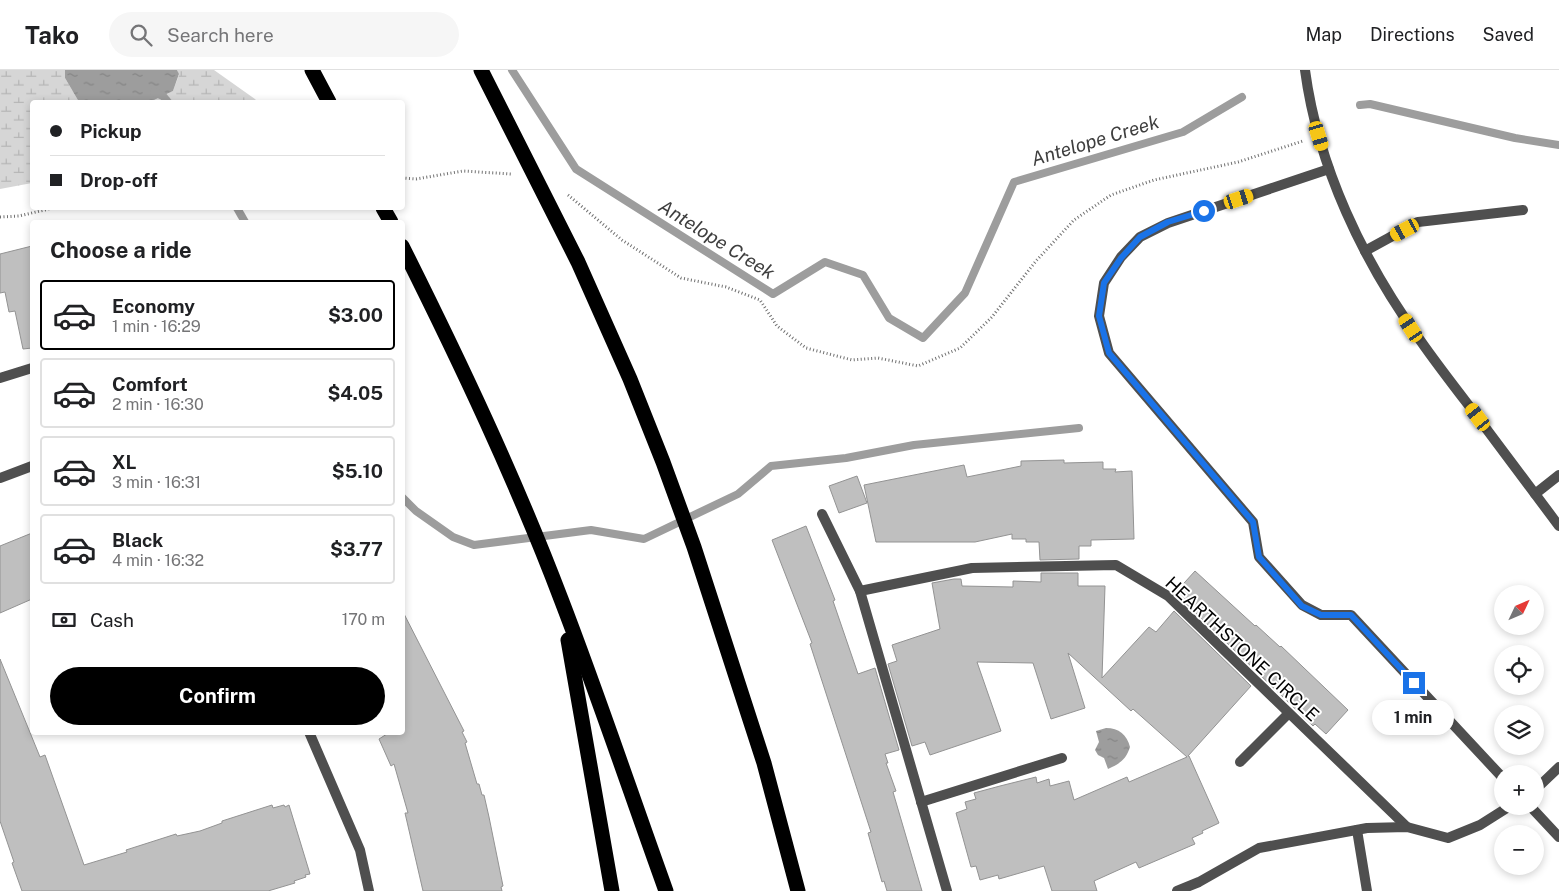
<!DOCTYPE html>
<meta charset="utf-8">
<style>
body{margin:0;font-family:"Public Sans",sans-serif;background:#f6f6f6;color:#202124;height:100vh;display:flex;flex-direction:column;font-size:19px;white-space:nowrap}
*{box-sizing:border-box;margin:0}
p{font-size:16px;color:#757577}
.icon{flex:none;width:28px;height:28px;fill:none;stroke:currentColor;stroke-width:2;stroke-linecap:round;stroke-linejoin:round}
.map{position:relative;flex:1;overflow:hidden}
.details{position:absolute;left:30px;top:150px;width:375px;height:515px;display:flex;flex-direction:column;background:#fff;border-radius:5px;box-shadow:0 2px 8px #0003}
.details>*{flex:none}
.top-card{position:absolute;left:30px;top:30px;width:375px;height:110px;border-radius:5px;box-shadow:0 2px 8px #0003;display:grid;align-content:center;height:110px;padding:0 20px;background:#fff}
.needle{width:32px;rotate:46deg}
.tools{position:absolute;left:1494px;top:515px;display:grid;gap:10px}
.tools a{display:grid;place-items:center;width:50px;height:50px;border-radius:50%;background:#fff;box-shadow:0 2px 8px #0003;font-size:25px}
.end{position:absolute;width:22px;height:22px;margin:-11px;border:6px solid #1a73e8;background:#fff;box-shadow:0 0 0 2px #fff}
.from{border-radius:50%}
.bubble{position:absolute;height:35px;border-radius:18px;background:#fff;box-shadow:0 2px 8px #0003;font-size:16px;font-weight:700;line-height:35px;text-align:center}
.car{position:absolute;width:15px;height:30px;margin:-15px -8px;border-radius:6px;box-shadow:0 0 4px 1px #0007;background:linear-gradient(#f5c518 24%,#345 0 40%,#f5c518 0 76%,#345 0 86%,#f5c518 0)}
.top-card b{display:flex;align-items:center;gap:18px;height:48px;font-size:19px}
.top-card b+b{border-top:1px solid #e0e0e0}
.top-card i{width:12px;height:12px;background:#202124}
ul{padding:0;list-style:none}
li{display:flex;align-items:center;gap:15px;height:70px;margin:0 10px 8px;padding:0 10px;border:2px solid #e0e0e0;border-radius:5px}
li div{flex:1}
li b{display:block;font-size:19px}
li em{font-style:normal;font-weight:700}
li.current{border-color:#000}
li>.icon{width:45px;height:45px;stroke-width:1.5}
h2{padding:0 20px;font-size:22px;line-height:60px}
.pay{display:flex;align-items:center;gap:12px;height:55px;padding:0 20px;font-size:19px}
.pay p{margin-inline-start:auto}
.primary-button{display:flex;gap:10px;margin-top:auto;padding:10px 20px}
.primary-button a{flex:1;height:58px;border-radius:30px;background:#000;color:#fff;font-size:20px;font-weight:700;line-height:58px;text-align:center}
header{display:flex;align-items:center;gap:30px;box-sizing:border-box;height:70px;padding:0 25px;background:#fff;border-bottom:1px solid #e0e0e0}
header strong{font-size:24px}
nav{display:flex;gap:28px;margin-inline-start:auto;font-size:18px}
.search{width:350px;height:45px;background:#f6f6f6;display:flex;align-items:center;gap:12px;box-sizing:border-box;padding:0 18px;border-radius:28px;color:#757577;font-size:19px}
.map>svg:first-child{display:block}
.wetland{fill:url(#wetland-marsh)}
.water{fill:url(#water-ripples)}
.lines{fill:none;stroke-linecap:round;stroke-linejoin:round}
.stream{stroke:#9d9d9d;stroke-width:8}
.building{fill:#bfbfbf;stroke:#939393}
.path{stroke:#717171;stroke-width:3;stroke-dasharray:1 2.5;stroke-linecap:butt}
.service{stroke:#4f4f4f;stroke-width:10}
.minor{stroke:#4f4f4f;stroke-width:10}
.tertiary{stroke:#4f4f4f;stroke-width:10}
.motorway{stroke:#000;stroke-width:15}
.route{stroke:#1a73e8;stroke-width:6}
.labels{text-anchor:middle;stroke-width:4;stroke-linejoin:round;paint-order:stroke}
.street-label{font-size:18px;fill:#000;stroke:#fff}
.water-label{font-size:19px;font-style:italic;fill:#3e3e3e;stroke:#fff}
</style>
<header>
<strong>Tako</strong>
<div class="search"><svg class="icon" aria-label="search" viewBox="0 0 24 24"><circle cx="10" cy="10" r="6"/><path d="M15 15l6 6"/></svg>Search here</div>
<nav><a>Map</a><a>Directions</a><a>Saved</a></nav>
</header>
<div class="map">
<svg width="1559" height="821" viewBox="0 0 1559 821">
<defs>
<pattern id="wetland-marsh" width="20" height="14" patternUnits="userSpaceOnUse" patternTransform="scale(1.25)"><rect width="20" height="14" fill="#d6d6d6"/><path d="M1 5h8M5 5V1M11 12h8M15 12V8" fill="none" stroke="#b6b6b6"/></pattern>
<pattern id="water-ripples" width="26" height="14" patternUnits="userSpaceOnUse" patternTransform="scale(1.25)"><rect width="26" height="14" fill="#9d9d9d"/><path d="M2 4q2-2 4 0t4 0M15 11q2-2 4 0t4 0" fill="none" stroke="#858585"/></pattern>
</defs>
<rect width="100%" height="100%" fill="#fff"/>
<g class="wetland">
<path d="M0 0H65V8L79 32H32V113L0 119Z"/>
<path d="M177 0H214L259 32H150L173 21 179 5Z"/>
</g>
<g class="water">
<path d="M65 0H177L179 4 173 21 150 32H79L65 8Z"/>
<path d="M1106 658C1119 658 1127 665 1130 677 1126 690 1119 694 1108 699L1104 688 1098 685 1095 680 1099 672 1096 661Z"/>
</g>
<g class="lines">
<g class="stream">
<path d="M512 0 576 99 773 224 825 192 863 205 889 248 923 268 965 223 1014 112 1183 62 1242 27"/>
<path d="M154 22 163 26 168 32"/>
<path d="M1360 35 1370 34 1515 68 1559 75"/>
<path d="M237 138 245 152"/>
<path d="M402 427 416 441 453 467 474 475 591 460 644 469 738 424 771 396 846 388 914 375 1079 358"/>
</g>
</g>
<g class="building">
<path d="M32 176V278L23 279 15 241 9 242 5 222 0 223V184Z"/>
<path d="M1064 390V393L1103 392V399H1116L1115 402 1132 401 1134 469 1091 470V476H1079V489L1040 490 1039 472H1026V469H1012V464L975 472H876L864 415 964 395 967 407 1021 396V391Z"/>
<path d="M857 406 867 433 839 443 829 416Z"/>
<path d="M806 456 835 530 833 531 858 604 875 598 899 680 885 684 888 693H886L896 721 893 722 922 821H887L884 811 882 812 868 763 871 762 810 574 812 573 772 470Z"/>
<path d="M32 463V529L0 543V476Z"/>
<path d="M1195 501 1255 556 1256 555 1280 577 1281 576 1348 640 1326 664 1315 654 1313 656 1175 523Z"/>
<path d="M1041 503H1078V516H1105L1102 608 1149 557 1156 562 1174 541 1251 616 1188 686H1189L1219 753 1202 761 1203 763 1192 768 1195 774 1139 798 1136 792 1094 811 1097 821H1052L1044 796 999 809 998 805 980 810 976 796 971 797 956 743 967 739 965 732 976 729 974 723 1000 716 1036 707 1037 713 1049 709 1050 716 1069 711 1074 730 1127 707 1129 712 1187 687 1133 639 1131 641 1068 583 1085 638 1051 649 1033 593 977 592 1001 661 930 685 925 672 912 676 888 594 897 591 892 575 940 559 932 513 954 509H961L962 516 1013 517V511L1041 512Z"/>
<path d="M402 540 464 661 462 662 467 672 465 673 477 714H479L482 725H484L489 747 503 816 501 817 502 821H423L405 743H408L394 694 391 696 379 669 390 662H402Z"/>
<path d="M0 589 40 687 45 685 84 795 127 782 126 780 176 764 177 766 200 761 222 753V751L272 735 273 738 284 735 285 737 289 735 310 804 305 805 306 807 294 811 295 813 268 821H22L12 793 14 792 0 751Z"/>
</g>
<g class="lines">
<g class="path">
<path d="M402 108 416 109 463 101 511 104"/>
<path d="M568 125 622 170 681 208 726 217 760 230 777 256 806 278 852 290 878 288 918 296 960 278 992 247 1036 191 1074 150 1111 125 1154 110 1238 92 1303 71"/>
<path d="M0 147 19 146 53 138"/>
</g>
<g class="service">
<path d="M1329 99 1168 153 1140 167 1121 187 1104 213 1099 246 1109 283 1253 452 1259 487 1302 535 1321 545H1351L1502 707"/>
<path d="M1365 181 1418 152 1523 140"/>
<path d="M0 308 32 298"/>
<path d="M0 408 32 396"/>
<path d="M1535 424 1559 405"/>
<path d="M822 444 860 521"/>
<path d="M309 662 360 780 369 821"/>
<path d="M1240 692 1288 644"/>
<path d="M921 732 1062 688"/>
<path d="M1530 736 1559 767"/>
<path d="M1357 760 1367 821"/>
</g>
<g class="minor">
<path d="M1535 720 1559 697"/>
<path d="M947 821 860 521 972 498 1116 495 1168 526 1407 757"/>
<path d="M1177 821 1199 812 1259 778 1367 758 1407 757 1448 768 1480 755 1510 736"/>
</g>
<path class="tertiary" d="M1305 0C1318 97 1363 191 1420 270 1436 293 1453 315 1470 337 1500 377 1529 416 1559 456"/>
<g class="motorway">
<path d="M312 0 329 32"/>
<path d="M481 0 578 192 630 309 663 392 694 477 764 693 798 821"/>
<path d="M383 138 391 152"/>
<path d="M402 176C460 292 515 408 561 529 598 625 631 724 666 821"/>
<path d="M568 570 612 821"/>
</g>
</g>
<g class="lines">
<path class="route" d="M1204 141 1168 152 1140 167 1121 188 1104 213 1099 246 1109 283 1253 452 1259 487 1302 536 1321 545H1351L1414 613"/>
</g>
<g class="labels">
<g class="street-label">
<text transform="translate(1242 579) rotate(43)" y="6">HEARTHSTONE CIRCLE</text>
</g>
<g class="water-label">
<text transform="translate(1095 70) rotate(-17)" y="7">Antelope Creek</text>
<text transform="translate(717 169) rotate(32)" y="7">Antelope Creek</text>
</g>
</g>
</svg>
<div class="tools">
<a><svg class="needle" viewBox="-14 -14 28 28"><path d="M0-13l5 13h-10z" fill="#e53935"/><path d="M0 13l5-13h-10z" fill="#757577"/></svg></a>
<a><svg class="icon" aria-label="locate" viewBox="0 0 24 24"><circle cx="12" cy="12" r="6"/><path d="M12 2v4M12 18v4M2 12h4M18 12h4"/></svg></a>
<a><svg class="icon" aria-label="layers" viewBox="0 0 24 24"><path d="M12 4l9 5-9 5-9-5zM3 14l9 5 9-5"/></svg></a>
<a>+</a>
<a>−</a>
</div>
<i class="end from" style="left:1204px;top:141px"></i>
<i class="end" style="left:1414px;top:613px"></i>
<div class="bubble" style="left:1372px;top:630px;width:82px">1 min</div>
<i class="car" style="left:1319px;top:66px;rotate:163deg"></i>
<i class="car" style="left:1239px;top:129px;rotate:72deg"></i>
<i class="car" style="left:1405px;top:160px;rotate:242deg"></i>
<i class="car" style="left:1411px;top:258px;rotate:327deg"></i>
<i class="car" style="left:1478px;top:347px;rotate:323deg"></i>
<div class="top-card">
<b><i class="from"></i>Pickup</b>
<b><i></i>Drop-off</b>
</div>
<section class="details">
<h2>Choose a ride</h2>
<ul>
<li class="current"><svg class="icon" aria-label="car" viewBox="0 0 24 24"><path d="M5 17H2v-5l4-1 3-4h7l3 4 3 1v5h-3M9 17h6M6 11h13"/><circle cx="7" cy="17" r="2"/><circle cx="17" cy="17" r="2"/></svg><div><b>Economy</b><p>1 min · 16:29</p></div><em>$3.00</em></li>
<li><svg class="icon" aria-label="car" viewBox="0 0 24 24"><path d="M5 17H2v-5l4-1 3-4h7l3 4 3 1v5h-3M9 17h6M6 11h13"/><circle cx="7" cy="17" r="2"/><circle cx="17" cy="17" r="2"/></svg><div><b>Comfort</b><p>2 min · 16:30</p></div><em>$4.05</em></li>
<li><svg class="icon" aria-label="car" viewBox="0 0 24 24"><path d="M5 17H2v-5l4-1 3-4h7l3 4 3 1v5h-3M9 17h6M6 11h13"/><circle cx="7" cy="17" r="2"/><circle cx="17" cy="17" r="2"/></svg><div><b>XL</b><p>3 min · 16:31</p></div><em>$5.10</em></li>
<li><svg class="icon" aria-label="car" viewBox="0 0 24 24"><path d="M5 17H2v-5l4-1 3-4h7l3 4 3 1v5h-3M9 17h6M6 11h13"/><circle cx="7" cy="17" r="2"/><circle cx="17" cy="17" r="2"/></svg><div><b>Black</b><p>4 min · 16:32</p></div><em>$3.77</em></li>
</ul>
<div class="pay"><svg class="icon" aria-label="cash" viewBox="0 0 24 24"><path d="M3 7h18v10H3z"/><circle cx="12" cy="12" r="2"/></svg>Cash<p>170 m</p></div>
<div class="primary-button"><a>Confirm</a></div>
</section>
</div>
